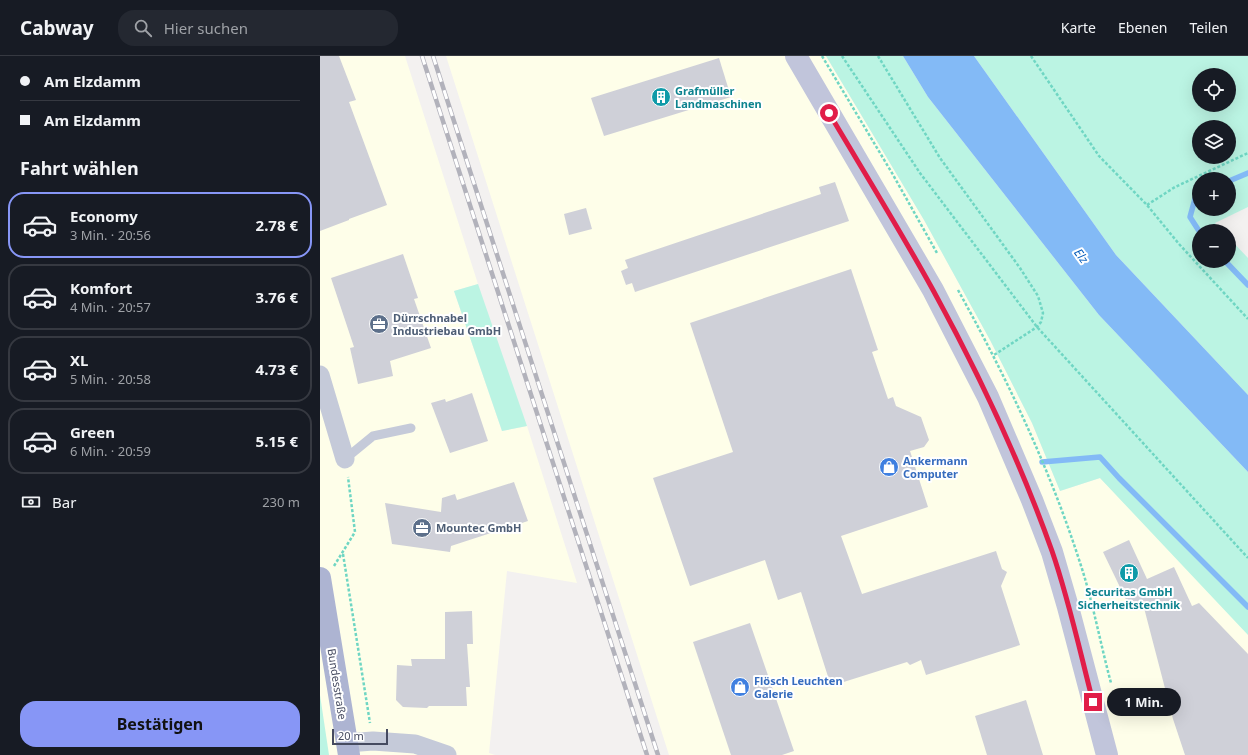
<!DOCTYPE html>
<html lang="de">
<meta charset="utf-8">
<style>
body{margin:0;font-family:"Noto Sans",sans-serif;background:#242831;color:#f1f3f6;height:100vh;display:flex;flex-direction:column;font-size:15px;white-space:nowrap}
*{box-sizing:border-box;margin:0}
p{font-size:13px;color:#9ea1a6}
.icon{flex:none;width:22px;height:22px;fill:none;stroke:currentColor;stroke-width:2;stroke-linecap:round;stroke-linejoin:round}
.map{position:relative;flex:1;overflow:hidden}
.details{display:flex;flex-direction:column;background:#171b24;width:320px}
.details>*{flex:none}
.top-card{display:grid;align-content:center;height:88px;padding:0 20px;background:#171b24}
.fabs{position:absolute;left:872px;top:12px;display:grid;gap:8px}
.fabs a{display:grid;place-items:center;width:44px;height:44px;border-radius:50%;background:#171b24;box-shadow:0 4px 16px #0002;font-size:20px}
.scale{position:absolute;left:12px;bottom:10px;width:56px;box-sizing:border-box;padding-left:4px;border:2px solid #464b60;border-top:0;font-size:11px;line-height:14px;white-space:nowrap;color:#464b60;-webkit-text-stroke:3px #fff;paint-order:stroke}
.end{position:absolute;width:18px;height:18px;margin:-9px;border:5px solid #e11d48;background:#fff;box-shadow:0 0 0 2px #fff}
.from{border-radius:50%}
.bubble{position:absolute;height:28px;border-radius:14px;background:#171b24;box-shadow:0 4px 16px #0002;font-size:13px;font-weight:700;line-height:28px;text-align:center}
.top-card b{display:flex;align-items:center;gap:14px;height:38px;font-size:15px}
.top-card b+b{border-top:1px solid #363941}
.top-card i{width:10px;height:10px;background:#f1f3f6}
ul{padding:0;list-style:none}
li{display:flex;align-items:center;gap:12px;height:66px;margin:0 8px 6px;padding:0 12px;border:2px solid #363941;border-radius:16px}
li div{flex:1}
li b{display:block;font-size:15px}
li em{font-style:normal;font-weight:700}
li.selected{border-color:#8796f6}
li>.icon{width:36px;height:36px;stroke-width:1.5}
h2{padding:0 20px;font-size:18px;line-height:48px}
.pay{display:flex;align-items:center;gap:10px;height:44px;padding:0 20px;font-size:15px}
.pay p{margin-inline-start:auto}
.action{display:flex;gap:8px;margin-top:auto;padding:8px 20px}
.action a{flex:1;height:46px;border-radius:16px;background:#8796f6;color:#111;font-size:16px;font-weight:700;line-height:46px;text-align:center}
header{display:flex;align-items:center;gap:24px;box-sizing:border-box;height:56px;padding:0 20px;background:#171b24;border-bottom:1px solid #363941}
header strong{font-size:19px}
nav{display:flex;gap:22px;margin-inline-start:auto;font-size:14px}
.search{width:280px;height:36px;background:#242831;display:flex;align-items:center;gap:10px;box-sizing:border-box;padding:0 14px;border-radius:16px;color:#9ea1a6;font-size:15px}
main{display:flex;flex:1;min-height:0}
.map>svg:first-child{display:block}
.commercial{fill:#fefee9}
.green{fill:#bbf4e3;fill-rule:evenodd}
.water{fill:#83baf6}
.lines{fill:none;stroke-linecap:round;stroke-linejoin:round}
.stream{stroke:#83baf6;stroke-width:5.5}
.building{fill:#cfd0d8}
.path{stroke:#6fd6c3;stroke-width:2.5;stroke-dasharray:3 2;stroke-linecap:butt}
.lane{stroke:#c5cad9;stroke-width:9}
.street{stroke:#c5cad9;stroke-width:19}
.secondary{stroke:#c1c5db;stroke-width:22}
.primary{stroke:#adb4d2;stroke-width:22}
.rail-casing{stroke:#b2b2bb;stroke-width:4.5}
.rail{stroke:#fff;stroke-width:3;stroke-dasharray:9;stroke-linecap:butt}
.route{stroke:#e11d48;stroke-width:5}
.labels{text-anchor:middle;stroke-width:4;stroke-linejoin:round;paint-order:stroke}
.culture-label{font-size:11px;font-weight:bold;fill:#0d838f;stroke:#fff;text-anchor:start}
.service-label{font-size:11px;font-weight:bold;fill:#4e5e75;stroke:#fff;text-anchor:start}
.shop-label{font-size:11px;font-weight:bold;fill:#366cbe;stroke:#fff;text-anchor:start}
.street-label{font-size:11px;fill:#464b60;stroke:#fff}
.water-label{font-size:12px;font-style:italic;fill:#0059b9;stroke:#fff}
</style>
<header>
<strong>Cabway</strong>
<div class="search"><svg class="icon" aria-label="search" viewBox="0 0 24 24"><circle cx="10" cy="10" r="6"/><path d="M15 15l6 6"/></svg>Hier suchen</div>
<nav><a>Karte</a><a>Ebenen</a><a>Teilen</a></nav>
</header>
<main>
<section class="details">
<div class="top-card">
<b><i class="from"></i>Am Elzdamm</b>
<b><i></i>Am Elzdamm</b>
</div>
<h2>Fahrt wählen</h2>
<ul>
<li class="selected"><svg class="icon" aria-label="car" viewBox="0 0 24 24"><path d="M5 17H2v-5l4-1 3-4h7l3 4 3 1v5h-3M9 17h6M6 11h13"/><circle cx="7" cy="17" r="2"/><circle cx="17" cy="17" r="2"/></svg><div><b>Economy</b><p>3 Min. · 20:56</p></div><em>2.78 €</em></li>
<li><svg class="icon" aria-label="car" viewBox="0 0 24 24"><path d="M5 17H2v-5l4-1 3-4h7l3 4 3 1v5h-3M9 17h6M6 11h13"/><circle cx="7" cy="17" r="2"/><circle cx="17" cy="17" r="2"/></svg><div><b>Komfort</b><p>4 Min. · 20:57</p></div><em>3.76 €</em></li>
<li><svg class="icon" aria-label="car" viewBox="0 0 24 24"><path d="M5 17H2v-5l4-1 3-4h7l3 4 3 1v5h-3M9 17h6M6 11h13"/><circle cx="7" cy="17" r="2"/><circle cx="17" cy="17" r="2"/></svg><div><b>XL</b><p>5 Min. · 20:58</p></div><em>4.73 €</em></li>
<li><svg class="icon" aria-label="car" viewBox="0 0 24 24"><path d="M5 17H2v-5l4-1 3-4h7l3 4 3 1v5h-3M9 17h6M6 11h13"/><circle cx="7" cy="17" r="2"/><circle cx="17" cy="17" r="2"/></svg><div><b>Green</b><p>6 Min. · 20:59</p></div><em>5.15 €</em></li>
</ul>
<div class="pay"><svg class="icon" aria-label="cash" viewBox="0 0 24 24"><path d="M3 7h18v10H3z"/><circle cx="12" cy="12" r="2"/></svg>Bar<p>230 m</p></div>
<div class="action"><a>Bestätigen</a></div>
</section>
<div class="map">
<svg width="928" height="699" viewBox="0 0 928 699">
<rect width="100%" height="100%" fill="#f3f1f0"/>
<g class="commercial">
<path d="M0 0H85L158 228 134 235 182 375 207 370 257 527 187 515 169 697 175 699H8L0 643Z"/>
<path d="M126 0H506L604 164 670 284 712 367 740 435 780 422 928 576V699H349Z"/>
</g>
<g class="green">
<path d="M506 0H583L608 41 779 259 928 416V579L780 422 740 435 712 367 670 284 604 164Z"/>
<path d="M654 0H928V151L895 167 902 175H879V205H909V182L928 202V339L796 199ZM879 19H909V49H879ZM879 71H909V101H879ZM879 123H909V153H879Z"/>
<path d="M158 228 207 370 182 375 134 235Z"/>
<path d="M0 639 9 699H0Z"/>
</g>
<path class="water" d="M583 0H654L796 199 928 339V416L779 259 608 41Z"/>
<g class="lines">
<g class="stream">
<path d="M909 125 928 117"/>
<path d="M879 138 876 139 870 161 879 175"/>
<path d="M905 205 928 229"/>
<path d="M722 406 780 401 799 422 928 551"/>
</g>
</g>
<g class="building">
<path d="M0 0H19L36 44 29 46 67 149 29 163V164L0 175Z"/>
<path d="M399 2 411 41 284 80 271 42Z"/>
<path d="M515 126 529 165 315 236 312 227 306 229 301 215 308 212 305 204 501 138 499 131Z"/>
<path d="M266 152 272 173 249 179 244 158Z"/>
<path d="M83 198 98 242 94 243 111 292 70 305 73 320 38 328 30 292 34 291 11 222Z"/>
<path d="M531 213 558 294 552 296 568 343 573 341 576 350 601 361 609 384 604 391 590 395 608 451 521 480 542 538 676 495 682 513 687 516 681 530 700 589 606 619 601 604 590 609 587 606 511 630 481 536 458 544 445 504 370 530 333 422 413 396 370 267Z"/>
<path d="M152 337 168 385 130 397 111 347 125 343 126 346Z"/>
<path d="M194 426 208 465 131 490 130 496 72 488 65 447 121 456 122 442 135 438 137 444Z"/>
<path d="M809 484 827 523 854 511 872 550 879 547 928 598V699H865L853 663 823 548 811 554 783 496Z"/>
<path d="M152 555 153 588H147L150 631H146L147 650H109L107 652 83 651 76 644 77 609 92 610 91 603H125V556Z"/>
<path d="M430 567 474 695 462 699H411L373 586Z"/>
<path d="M706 644 723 699H667L655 660Z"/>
</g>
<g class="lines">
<g class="path">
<path d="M502 0 572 117 617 197"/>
<path d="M522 0 600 117 717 271 928 502"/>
<path d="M558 0 620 102 700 212 718 240 723 257 721 266 717 271 674 299"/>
<path d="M711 0 779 100 827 149 859 188 928 263"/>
<path d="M827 149 855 131 928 97"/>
<path d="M638 234C688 324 732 417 763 516 774 552 781 590 791 627"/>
<path d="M23 498 50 667"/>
<path d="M14 510 35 476 28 421"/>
</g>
<path class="lane" d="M25 403 53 380 91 372"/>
<g class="street">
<path d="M0 319 25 403"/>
<path d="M27 687 53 685 95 688 127 699"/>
</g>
<path class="secondary" d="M476 0 613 234 668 341 712 444 732 496 748 551 787 699"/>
<path class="primary" d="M0 522 29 699"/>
<g class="rail-casing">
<g id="rail">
<path d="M102 0 327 699"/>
<path d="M113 0 338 699"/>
</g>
</g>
<use href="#rail" class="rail"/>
</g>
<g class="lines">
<path class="route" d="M509 57C544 116 580 174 613 234 659 318 700 405 732 495 749 544 760 596 773 646"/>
</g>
<defs>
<g id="building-disc" transform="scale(1)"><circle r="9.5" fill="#0f9aa8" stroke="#fff"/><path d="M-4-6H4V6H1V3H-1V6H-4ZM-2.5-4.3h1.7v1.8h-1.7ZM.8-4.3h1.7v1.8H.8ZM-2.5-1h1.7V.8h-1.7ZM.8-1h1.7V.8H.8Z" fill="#fff"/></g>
<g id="office-disc" transform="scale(1)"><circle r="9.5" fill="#5c6f8a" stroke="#fff"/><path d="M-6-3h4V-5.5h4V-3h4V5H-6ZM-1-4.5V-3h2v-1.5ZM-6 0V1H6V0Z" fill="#fff"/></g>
<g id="shop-disc" transform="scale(1)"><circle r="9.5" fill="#3f7fe0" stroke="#fff"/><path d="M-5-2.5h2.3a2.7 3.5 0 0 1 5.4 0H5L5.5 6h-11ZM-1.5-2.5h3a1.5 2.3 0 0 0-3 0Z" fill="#fff"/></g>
</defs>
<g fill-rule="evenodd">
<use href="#building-disc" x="341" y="41"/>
<use href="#office-disc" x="59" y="268"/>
<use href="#shop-disc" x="569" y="411"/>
<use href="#office-disc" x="102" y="472"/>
<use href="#building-disc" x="809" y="517"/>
<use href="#shop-disc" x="420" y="631"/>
</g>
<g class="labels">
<g class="culture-label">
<text x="355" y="39">Grafmüller<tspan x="355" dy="13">Landmaschinen</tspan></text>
<text x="809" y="540" text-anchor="middle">Securitas GmbH<tspan x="809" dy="13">Sicherheitstechnik</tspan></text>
</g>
<g class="service-label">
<text x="73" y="266">Dürrschnabel<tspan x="73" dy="13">Industriebau GmbH</tspan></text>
<text x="116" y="476">Mountec GmbH</text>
</g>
<g class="shop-label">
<text x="583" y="409">Ankermann<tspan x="583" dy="13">Computer</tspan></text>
<text x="434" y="629">Flösch Leuchten<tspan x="434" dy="13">Galerie</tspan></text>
</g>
<g class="street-label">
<text transform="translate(17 628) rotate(81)" y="4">Bundesstraße</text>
</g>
<g class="water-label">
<text transform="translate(761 200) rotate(54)" y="4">Elz</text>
</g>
</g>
</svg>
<div class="fabs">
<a><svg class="icon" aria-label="locate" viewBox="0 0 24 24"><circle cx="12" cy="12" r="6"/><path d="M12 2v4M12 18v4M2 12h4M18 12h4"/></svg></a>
<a><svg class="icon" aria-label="layers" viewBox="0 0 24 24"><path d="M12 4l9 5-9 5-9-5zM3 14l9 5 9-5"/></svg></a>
<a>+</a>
<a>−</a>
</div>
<div class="scale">20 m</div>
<i class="end from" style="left:509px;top:57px"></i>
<i class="end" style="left:773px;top:646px"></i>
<div class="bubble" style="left:787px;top:632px;width:74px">1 Min.</div>
</div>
</main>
